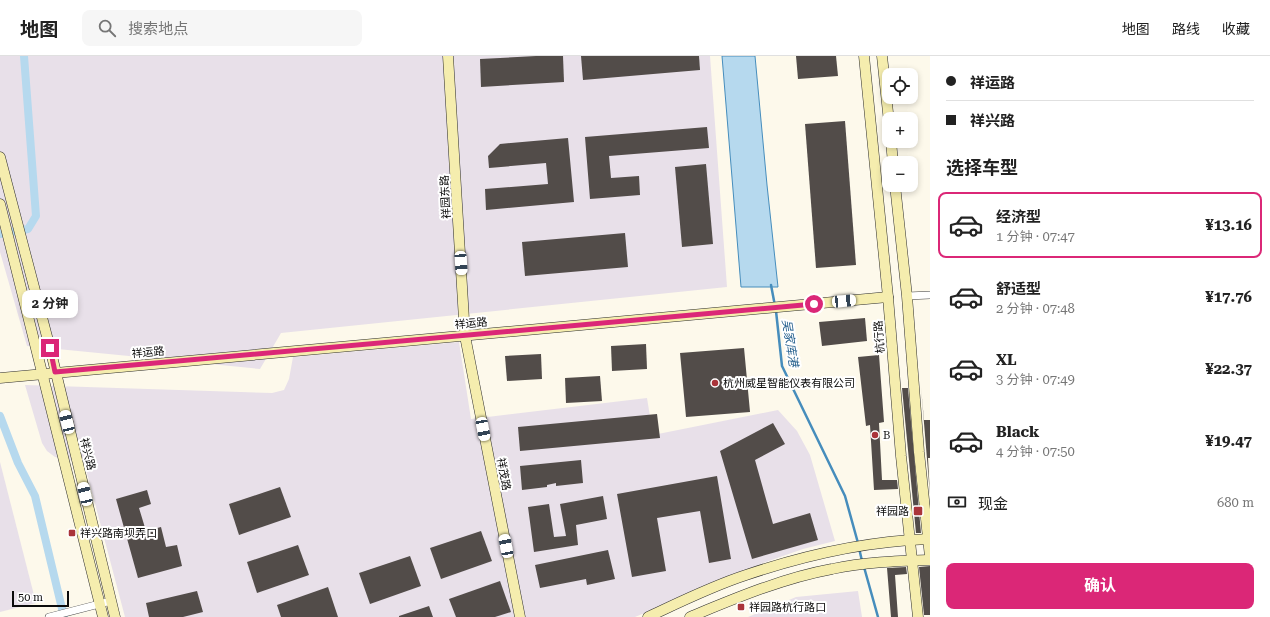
<!DOCTYPE html>
<html lang="zh">
<meta charset="utf-8">
<style>
body{margin:0;font-family:"Roboto Serif","Noto Sans SC",serif;background:#f6f6f6;color:#222;height:100vh;display:flex;flex-direction:column;font-size:15px;white-space:nowrap}
*{box-sizing:border-box;margin:0}
p{font-size:13px;color:#767676}
.icon{flex:none;width:22px;height:22px;fill:none;stroke:currentColor;stroke-width:2;stroke-linecap:round;stroke-linejoin:round}
.map{position:relative;flex:1;overflow:hidden}
.panel{display:flex;flex-direction:column;background:#fff;width:340px}
.panel>*{flex:none}
.guide{display:grid;align-content:center;height:88px;padding:0 16px;background:#fff}
.controls{position:absolute;left:882px;top:12px;display:grid;gap:8px}
.controls a{display:grid;place-items:center;width:36px;height:36px;border-radius:8px;background:#fff;box-shadow:0 2px 6px #0003;font-size:20px}
.scale{position:absolute;left:12px;bottom:10px;width:57px;box-sizing:border-box;padding-left:4px;border:2px solid #0b0b0b;border-top:0;font-size:11px;line-height:14px;white-space:nowrap;color:#0b0b0b;-webkit-text-stroke:3px #fff;paint-order:stroke}
.end{position:absolute;width:18px;height:18px;margin:-9px;border:5px solid #db2777;background:#fff;box-shadow:0 0 0 2px #fff}
.from{border-radius:50%}
.bubble{position:absolute;height:28px;border-radius:8px;background:#fff;box-shadow:0 2px 6px #0003;font-size:13px;font-weight:700;line-height:28px;text-align:center}
.car{position:absolute;width:12px;height:24px;margin:-12px -6px;border-radius:5px;box-shadow:0 0 3px 1px #0007;background:linear-gradient(#fff 24%,#345 0 40%,#fff 0 76%,#345 0 86%,#fff 0)}
.guide b{display:flex;align-items:center;gap:14px;height:38px;font-size:15px}
.guide b+b{border-top:1px solid #e0e0e0}
.guide i{width:10px;height:10px;background:#222}
ul{padding:0;list-style:none}
li{display:flex;align-items:center;gap:12px;height:66px;margin:0 8px 6px;padding:0 8px;border:2px solid transparent;border-radius:8px}
li div{flex:1}
li b{display:block;font-size:15px}
li em{font-style:normal;font-weight:700}
li.current{border-color:#db2777}
li>.icon{width:36px;height:36px;stroke-width:1.5}
h2{padding:0 16px;font-size:18px;line-height:48px}
.pay{display:flex;align-items:center;gap:10px;height:44px;padding:0 16px;font-size:15px}
.pay p{margin-inline-start:auto}
.button{display:flex;gap:8px;margin-top:auto;padding:8px 16px}
.button a{flex:1;height:46px;border-radius:8px;background:#db2777;color:#fff;font-size:16px;font-weight:700;line-height:46px;text-align:center}
header{display:flex;align-items:center;gap:24px;box-sizing:border-box;height:56px;padding:0 20px;background:#fff;border-bottom:1px solid #e0e0e0}
header strong{font-size:19px}
nav{display:flex;gap:22px;margin-inline-start:auto;font-size:14px}
.search{width:280px;height:36px;background:#f6f6f6;display:flex;align-items:center;gap:10px;box-sizing:border-box;padding:0 14px;border-radius:8px;color:#767676;font-size:15px}
main{display:flex;flex:1;min-height:0}
.map>svg:first-child{display:block}
.industrial{fill:#e8e0e9}
.water{fill:#b6d9ee;stroke:#468dbc}
.lines{fill:none;stroke-linecap:round;stroke-linejoin:round}
.stream{stroke:#468dbc;stroke-width:2.5}
.canal{stroke:#b6d9ee;stroke-width:8}
.building{fill:#524c49}
.street-casing{stroke:#3e3e3e;stroke-width:8}
.secondary-casing{stroke:#2d2d2d;stroke-width:11}
.street{stroke:#fff;stroke-width:7}
.secondary{stroke:#f5edae;stroke-width:10}
.route{stroke:#db2777;stroke-width:5}
.poi-dot{fill:#aa343a;stroke:#fff;stroke-width:1.5}
.labels{text-anchor:middle;stroke-width:4;stroke-linejoin:round;paint-order:stroke}
.street-label{font-size:11px;fill:#0b0b0b;stroke:#fff}
.poi-label{font-size:11px;fill:#0b0b0b;stroke:#fff;text-anchor:start}
.water-label{font-size:12px;font-style:italic;fill:#245f8d;stroke:#fff}
</style>
<header>
<strong>地图</strong>
<div class="search"><svg class="icon" aria-label="search" viewBox="0 0 24 24"><circle cx="10" cy="10" r="6"/><path d="M15 15l6 6"/></svg>搜索地点</div>
<nav><a>地图</a><a>路线</a><a>收藏</a></nav>
</header>
<main>
<div class="map">
<svg width="930" height="561" viewBox="0 0 930 561">
<rect width="100%" height="100%" fill="#fdf9eb"/>
<g class="industrial">
<path d="M0 0H710L727 231 281 277 260 313 27 290 0 196Z"/>
<path d="M459 286 471 363 647 342 653 379 778 354 797 375 810 399 835 485 803 493 763 507 635 561H125L84 406 55 401 47 395 42 387 25 329 272 337 284 334 289 323 293 301Z"/>
<path d="M0 406 36 547 0 556Z"/>
<path d="M858 535 862 561H748L796 541Z"/>
</g>
<path class="water" d="M722 0H755L767 129 778 231H741Z"/>
<g class="lines">
<g class="stream">
<path d="M771 229 775 250"/>
<path d="M776 255 782 310 845 440 858 487"/>
<path d="M859 492 862 505"/>
<path d="M864 511 878 561"/>
</g>
<g class="canal">
<path d="M0 178 28 173 36 160 24 0"/>
<path d="M0 360 18 407 35 440 64 561"/>
</g>
</g>
<g class="building">
<path d="M536 0H563L564 26 481 31 480 3Z"/>
<path d="M581 0H699L700 14 583 24Z"/>
<path d="M796 0H836L838 20 798 23Z"/>
<path d="M845 65 856 209 816 212 805 68Z"/>
<path d="M707 71 709 92 609 100 611 122 639 120 640 139 590 143 585 81Z"/>
<path d="M568 82 574 146 486 154 485 133 548 128 546 107 489 112 488 100 500 88Z"/>
<path d="M706 108 713 188 682 191 675 111Z"/>
<path d="M625 177 628 211 525 220 522 186Z"/>
<path d="M865 262 867 285 822 290 819 266Z"/>
<path d="M646 288 647 313 612 315 611 290Z"/>
<path d="M744 292 750 356 686 361 680 297Z"/>
<path d="M541 298 542 323 507 325 505 300Z"/>
<path d="M879 299 884 366 879 367 882 424H897L898 433 874 434 870 369 866 370 858 301Z"/>
<path d="M600 320 602 345 566 347 565 322Z"/>
<path d="M921 331 924 364H930V402H928L930 439Z"/>
<path d="M902 332H908L921 477H916Z"/>
<path d="M657 358 660 382 520 395 518 371Z"/>
<path d="M773 367 785 388 755 404 773 468 810 457 818 484 752 503 720 395Z"/>
<path d="M581 404 583 427 556 430V427L547 429V431L522 434 520 410Z"/>
<path d="M717 420 731 503 709 507 700 455 657 462 666 515 632 521 617 438Z"/>
<path d="M280 431 291 461 239 479 229 448Z"/>
<path d="M147 434 151 448 139 452 146 475 161 471 166 491 177 489 182 510 138 522 116 443Z"/>
<path d="M603 440 607 463 576 469 578 489 534 496 528 451 549 448 554 481 566 480 560 448Z"/>
<path d="M481 475 492 505 441 523 430 492Z"/>
<path d="M298 489 309 519 257 537 247 506Z"/>
<path d="M608 494 615 523 587 529 586 523 540 532 535 509Z"/>
<path d="M410 500 421 530 370 548 359 517Z"/>
<path d="M930 510V559H924L919 511Z"/>
<path d="M906 511 907 518 895 519 898 561H891L887 512Z"/>
<path d="M500 525 511 556 495 561H456L449 543Z"/>
<path d="M328 531 338 561H281L277 549Z"/>
<path d="M197 535 203 556 183 561H149L146 547Z"/>
<path d="M429 550 433 561H399V560Z"/>
</g>
<g class="lines">
<g class="street-casing">
<g id="street">
<path d="M907 240 930 239"/>
<path d="M49 561 111 545"/>
</g>
</g>
<g class="secondary-casing">
<g id="secondary">
<path d="M448 0 465 280 520 561"/>
<path d="M864 0 888 241 901 400 918 561"/>
<path d="M882 0 889 66"/>
<path d="M891 85 893 107"/>
<path d="M0 101 50 292 115 561"/>
<path d="M895 129 907 240 919 396 930 501"/>
<path d="M0 148 103 561"/>
<path d="M0 322 888 241"/>
<path d="M648 561C680 546 712 530 746 519 805 499 867 485 930 483"/>
<path d="M690 561C736 542 783 522 832 513 864 506 898 505 930 504"/>
</g>
</g>
<use href="#street" class="street"/>
<use href="#secondary" class="secondary"/>
</g>
<g class="lines">
<path class="route" d="M50 292 55 316 814 248"/>
</g>
<g class="poi-dot">
<circle cx="715" cy="327" r="4"/>
<circle cx="875" cy="379" r="4"/>
<rect x="913" y="450" width="10" height="10" rx="2"/>
<rect x="68" y="473" width="8" height="8" rx="2"/>
<rect x="737" y="547" width="8" height="8" rx="2"/>
</g>
<g class="labels">
<g class="street-label">
<text transform="translate(445 141) rotate(-93)" y="4">祥园东路</text>
<text transform="translate(471 267) rotate(-5)" y="4">祥运路</text>
<text transform="translate(879 281) rotate(-94)" y="4">杭行路</text>
<text transform="translate(148 296) rotate(-5)" y="4">祥运路</text>
<text transform="translate(88 398) rotate(76)" y="4">祥兴路</text>
<text transform="translate(504 418) rotate(79)" y="4">祥茂路</text>
</g>
<g class="poi-label">
<text x="723" y="331">杭州威星智能仪表有限公司</text>
<text x="883" y="383">B</text>
<text x="909" y="459" text-anchor="end">祥园路</text>
<text x="80" y="481">祥兴路南坝弄口</text>
<text x="749" y="555">祥园路杭行路口</text>
</g>
<g class="water-label">
<text transform="translate(790 287) rotate(81)" y="4">吴家库港</text>
</g>
</g>
</svg>
<div class="controls">
<a><svg class="icon" aria-label="locate" viewBox="0 0 24 24"><circle cx="12" cy="12" r="6"/><path d="M12 2v4M12 18v4M2 12h4M18 12h4"/></svg></a>
<a>+</a>
<a>−</a>
</div>
<div class="scale">50 m</div>
<i class="end from" style="left:814px;top:248px"></i>
<i class="end" style="left:50px;top:292px"></i>
<div class="bubble" style="left:22px;top:234px;width:56px">2 分钟</div>
<i class="car" style="left:461px;top:207px;rotate:176deg"></i>
<i class="car" style="left:844px;top:245px;rotate:85deg"></i>
<i class="car" style="left:67px;top:366px;rotate:346deg"></i>
<i class="car" style="left:483px;top:373px;rotate:169deg"></i>
<i class="car" style="left:85px;top:438px;rotate:347deg"></i>
<i class="car" style="left:506px;top:490px;rotate:349deg"></i>
</div>
<section class="panel">
<div class="guide">
<b><i class="from"></i>祥运路</b>
<b><i></i>祥兴路</b>
</div>
<h2>选择车型</h2>
<ul>
<li class="current"><svg class="icon" aria-label="car" viewBox="0 0 24 24"><path d="M5 17H2v-5l4-1 3-4h7l3 4 3 1v5h-3M9 17h6M6 11h13"/><circle cx="7" cy="17" r="2"/><circle cx="17" cy="17" r="2"/></svg><div><b>经济型</b><p>1 分钟 · 07:47</p></div><em>¥13.16</em></li>
<li><svg class="icon" aria-label="car" viewBox="0 0 24 24"><path d="M5 17H2v-5l4-1 3-4h7l3 4 3 1v5h-3M9 17h6M6 11h13"/><circle cx="7" cy="17" r="2"/><circle cx="17" cy="17" r="2"/></svg><div><b>舒适型</b><p>2 分钟 · 07:48</p></div><em>¥17.76</em></li>
<li><svg class="icon" aria-label="car" viewBox="0 0 24 24"><path d="M5 17H2v-5l4-1 3-4h7l3 4 3 1v5h-3M9 17h6M6 11h13"/><circle cx="7" cy="17" r="2"/><circle cx="17" cy="17" r="2"/></svg><div><b>XL</b><p>3 分钟 · 07:49</p></div><em>¥22.37</em></li>
<li><svg class="icon" aria-label="car" viewBox="0 0 24 24"><path d="M5 17H2v-5l4-1 3-4h7l3 4 3 1v5h-3M9 17h6M6 11h13"/><circle cx="7" cy="17" r="2"/><circle cx="17" cy="17" r="2"/></svg><div><b>Black</b><p>4 分钟 · 07:50</p></div><em>¥19.47</em></li>
</ul>
<div class="pay"><svg class="icon" aria-label="cash" viewBox="0 0 24 24"><path d="M3 7h18v10H3z"/><circle cx="12" cy="12" r="2"/></svg>现金<p>680 m</p></div>
<div class="button"><a>确认</a></div>
</section>
</main>
